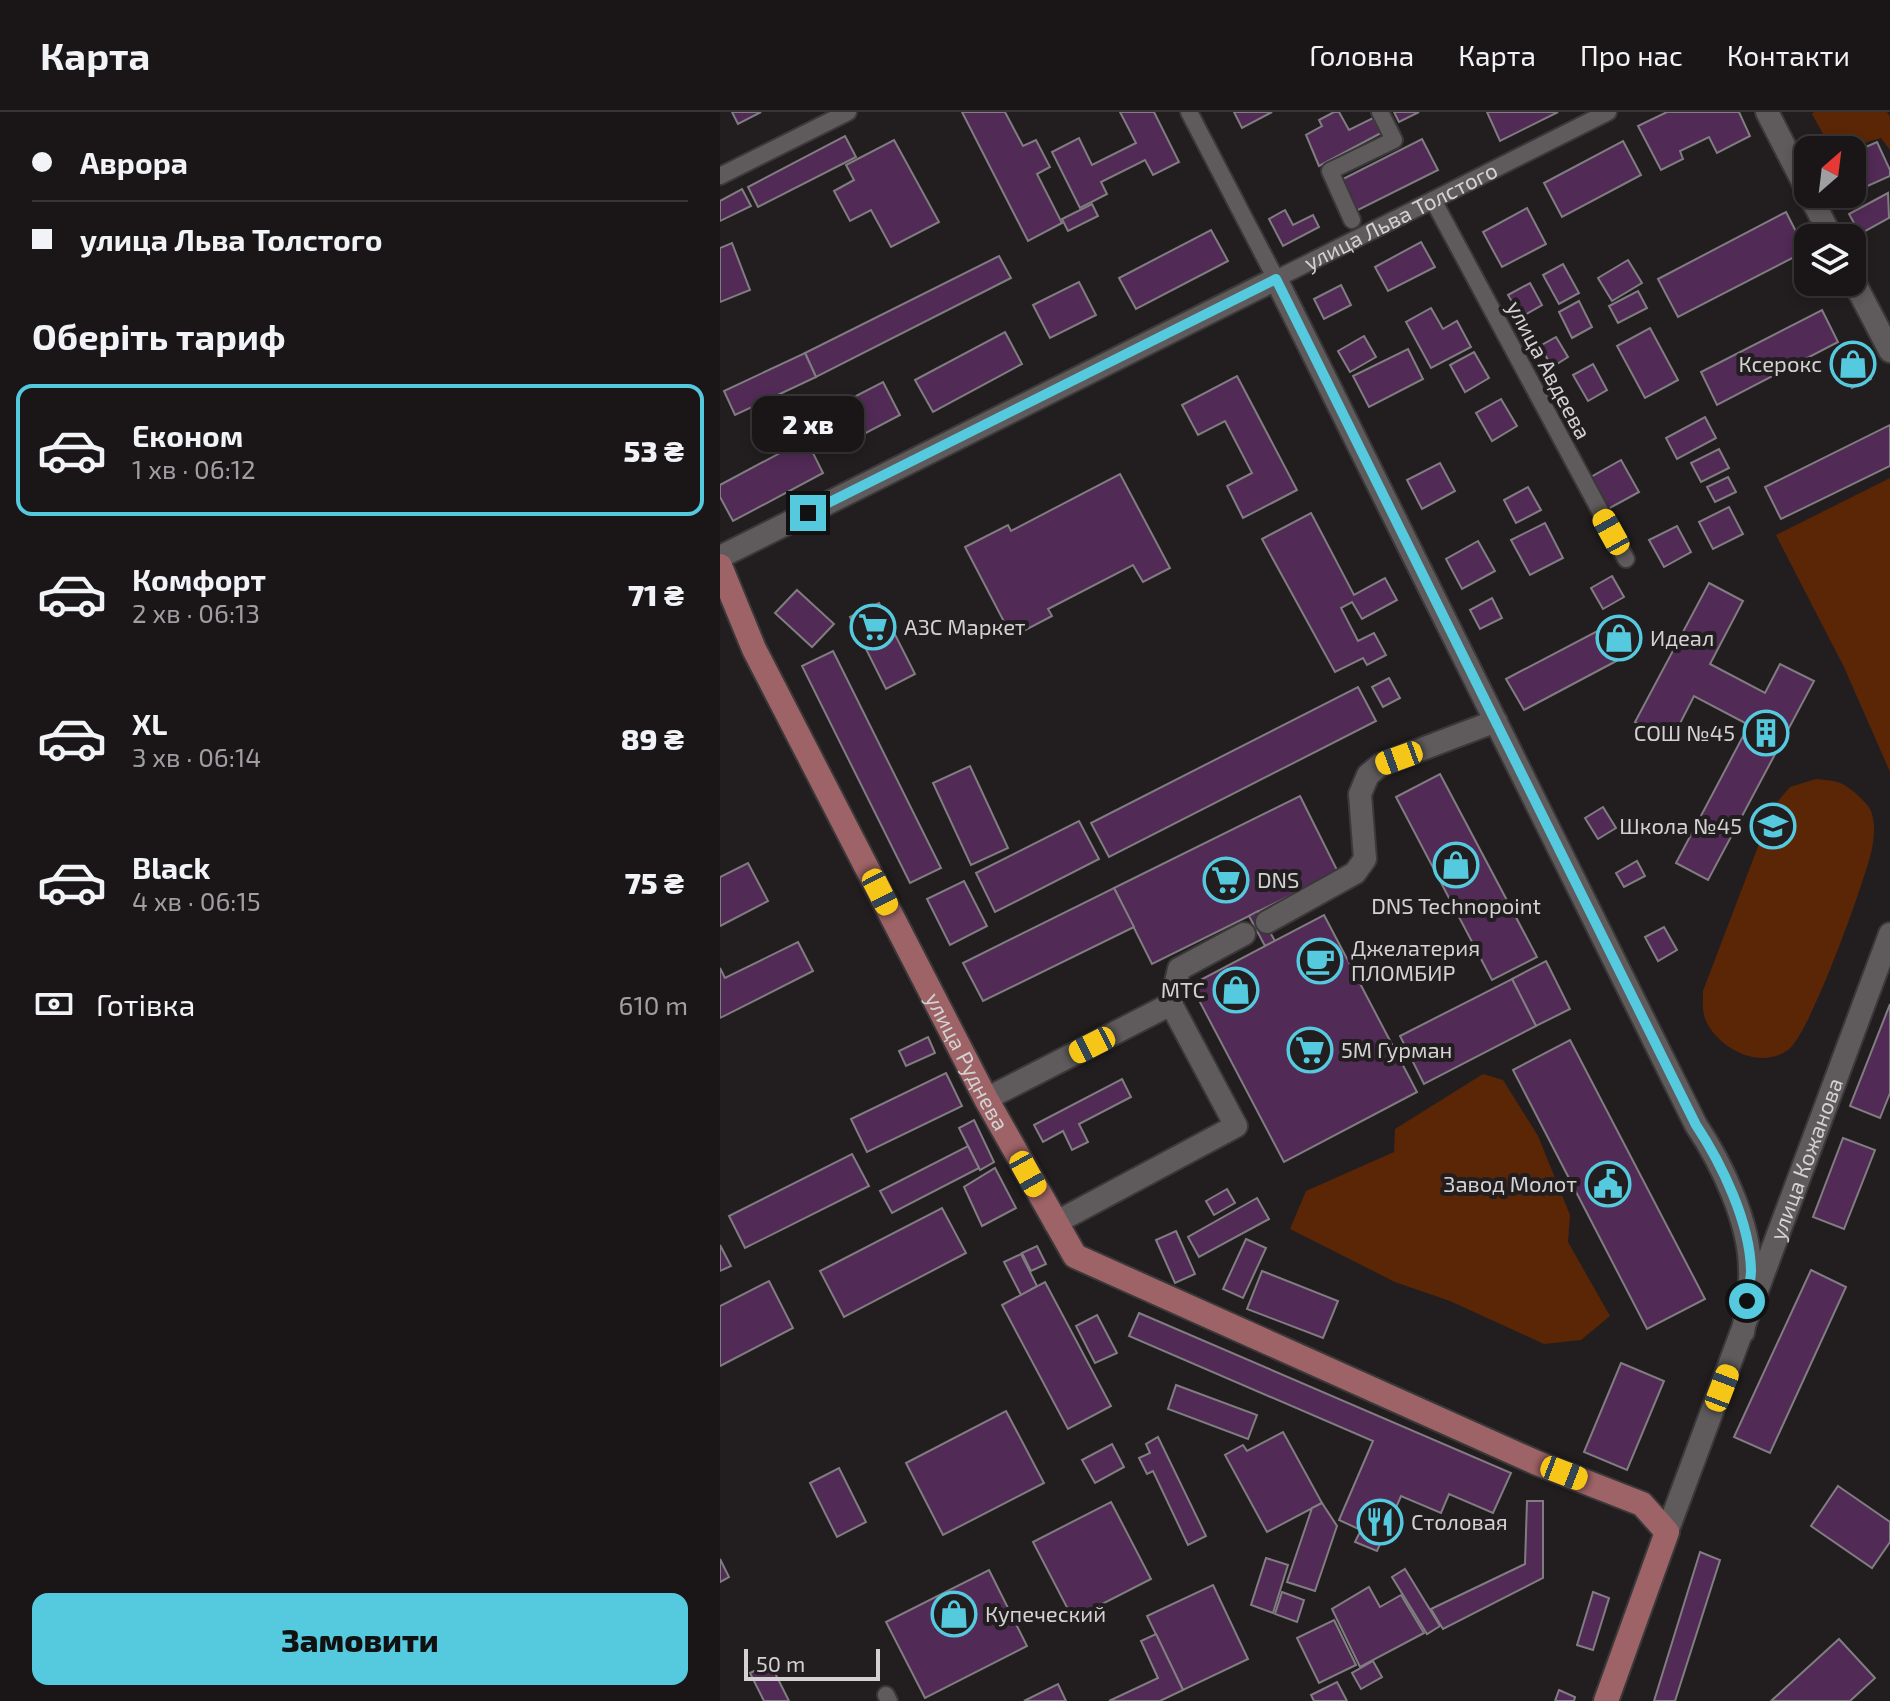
<!DOCTYPE html>
<html lang="uk">
<meta charset="utf-8">
<style>
body{margin:0;font-family:"Exo 2",sans-serif;background:#231f21;color:#f1f3f6;height:100vh;display:flex;flex-direction:column;font-size:30px;white-space:nowrap}
*{box-sizing:border-box;margin:0}
p{font-size:26px;color:#9f9fa2}
.icon{flex:none;width:44px;height:44px;fill:none;stroke:currentColor;stroke-width:2;stroke-linecap:round;stroke-linejoin:round}
.map{position:relative;flex:1;overflow:hidden}
.panel{display:flex;flex-direction:column;background:#1a1618;width:720px}
.panel>*{flex:none}
.top-card{display:grid;align-content:center;height:176px;padding:0 32px;background:#1a1618}
.needle{width:52px;rotate:28deg}
.fabs{position:absolute;left:1074px;top:24px;display:grid;gap:16px}
.fabs a{display:grid;place-items:center;width:72px;height:72px;border-radius:16px;background:#1a1618;box-shadow:0 4px 12px #0003,0 0 0 2px #383537;font-size:40px}
.scale{position:absolute;left:24px;bottom:20px;width:136px;box-sizing:border-box;padding-left:8px;border:4px solid #d3d1d2;border-top:0;font-size:22px;line-height:28px;white-space:nowrap;color:#d3d1d2;-webkit-text-stroke:6px #221e20;paint-order:stroke}
.end{position:absolute;width:36px;height:36px;margin:-18px;border:10px solid #55cadf;background:#111;box-shadow:0 0 0 4px #111}
.from{border-radius:50%}
.bubble{position:absolute;height:56px;border-radius:16px;background:#1a1618;box-shadow:0 4px 12px #0003,0 0 0 2px #383537;font-size:26px;font-weight:800;line-height:56px;text-align:center}
.car{position:absolute;width:24px;height:48px;margin:-24px -12px;border-radius:10px;box-shadow:0 0 6px 2px #0007;background:linear-gradient(#f5c518 24%,#345 0 40%,#f5c518 0 76%,#345 0 86%,#f5c518 0)}
.top-card b{display:flex;align-items:center;gap:28px;height:76px;font-size:30px}
.top-card b+b{border-top:2px solid #383537}
.top-card i{width:20px;height:20px;background:#f1f3f6}
ul{padding:0;list-style:none}
li{display:flex;align-items:center;gap:24px;height:132px;margin:0 16px 12px;padding:0 16px;border:4px solid transparent;border-radius:16px}
li div{flex:1}
li b{display:block;font-size:30px}
li em{font-style:normal;font-weight:800}
li.current{border-color:#55cadf}
li>.icon{width:72px;height:72px;stroke-width:1.5}
h2{padding:0 32px;font-size:36px;line-height:96px}
.pay{display:flex;align-items:center;gap:20px;height:88px;padding:0 32px;font-size:30px}
.pay p{margin-inline-start:auto}
.primary-button{display:flex;gap:16px;margin-top:auto;padding:16px 32px}
.primary-button a{flex:1;height:92px;border-radius:16px;background:#55cadf;color:#111;font-size:32px;font-weight:800;line-height:92px;text-align:center}
header{display:flex;align-items:center;gap:48px;box-sizing:border-box;height:112px;padding:0 40px;background:#1a1618;border-bottom:2px solid #383537}
header strong{font-size:38px}
nav{display:flex;gap:44px;margin-inline-start:auto;font-size:28px}
main{display:flex;flex:1;min-height:0}
.map>svg:first-child{display:block}
.green{fill:#5a2606}
.building{fill:#512a56;stroke:#807d80;stroke-width:2}
.lines{fill:none;stroke-linecap:round;stroke-linejoin:round}
.street-casing{stroke:#3b3839;stroke-width:20}
.secondary-casing{stroke:#3b3839;stroke-width:26}
.primary-casing{stroke:#3b3839;stroke-width:28}
.street{stroke:#5f5b5d;stroke-width:16}
.secondary{stroke:#5f5b5d;stroke-width:22}
.primary{stroke:#9d6366;stroke-width:24}
.route{stroke:#55cadf;stroke-width:10}
.labels{text-anchor:middle;stroke-width:8;stroke-linejoin:round;paint-order:stroke}
.street-label{font-size:22px;fill:#d3d1d2;stroke:#221e20}
.poi-label{font-size:22px;fill:#d3d1d2;stroke:#221e20;text-anchor:start}
</style>
<header>
<strong>Карта</strong>
<nav><a>Головна</a><a>Карта</a><a>Про нас</a><a>Контакти</a></nav>
</header>
<main>
<section class="panel">
<div class="top-card">
<b><i class="from"></i>Аврора</b>
<b><i></i>улица Льва Толстого</b>
</div>
<h2>Оберіть тариф</h2>
<ul>
<li class="current"><svg class="icon" aria-label="car" viewBox="0 0 24 24"><path d="M5 17H2v-5l4-1 3-4h7l3 4 3 1v5h-3M9 17h6M6 11h13"/><circle cx="7" cy="17" r="2"/><circle cx="17" cy="17" r="2"/></svg><div><b>Економ</b><p>1 хв · 06:12</p></div><em>53 ₴</em></li>
<li><svg class="icon" aria-label="car" viewBox="0 0 24 24"><path d="M5 17H2v-5l4-1 3-4h7l3 4 3 1v5h-3M9 17h6M6 11h13"/><circle cx="7" cy="17" r="2"/><circle cx="17" cy="17" r="2"/></svg><div><b>Комфорт</b><p>2 хв · 06:13</p></div><em>71 ₴</em></li>
<li><svg class="icon" aria-label="car" viewBox="0 0 24 24"><path d="M5 17H2v-5l4-1 3-4h7l3 4 3 1v5h-3M9 17h6M6 11h13"/><circle cx="7" cy="17" r="2"/><circle cx="17" cy="17" r="2"/></svg><div><b>XL</b><p>3 хв · 06:14</p></div><em>89 ₴</em></li>
<li><svg class="icon" aria-label="car" viewBox="0 0 24 24"><path d="M5 17H2v-5l4-1 3-4h7l3 4 3 1v5h-3M9 17h6M6 11h13"/><circle cx="7" cy="17" r="2"/><circle cx="17" cy="17" r="2"/></svg><div><b>Black</b><p>4 хв · 06:15</p></div><em>75 ₴</em></li>
</ul>
<div class="pay"><svg class="icon" aria-label="cash" viewBox="0 0 24 24"><path d="M3 7h18v10H3z"/><circle cx="12" cy="12" r="2"/></svg>Готівка<p>610 m</p></div>
<div class="primary-button"><a>Замовити</a></div>
</section>
<div class="map">
<svg width="1170" height="1589" viewBox="0 0 1170 1589">
<rect width="100%" height="100%" fill="#221e20"/>
<g class="green">
<path d="M1094 0H1167L1170 5V38L1161 26C1145 30 1128 38 1112 38L1092 2Z"/>
<path d="M1170 366V660L1124 555 1056 423Z"/>
<path d="M1096 667C1104 668 1113 668 1120 671 1129 674 1148 691 1151 699 1156 712 1154 728 1151 741 1143 774 1090 922 1068 938 1040 958 999 937 986 909 982 901 983 888 983 879L1053 695 1070 675Z"/>
<path d="M763 962 783 968 818 1024 850 1103 848 1130 890 1204 861 1228 824 1232 730 1189 675 1170 570 1117 586 1079 674 1040 675 1017Z"/>
</g>
<g class="building">
<path d="M12 0H41L18 12Z"/>
<path d="M242 0H285L303 34 316 28 330 55 317 62 342 111 308 129Z"/>
<path d="M400 0H434L459 50 433 63 425 48 381 70 387 82 360 96 332 40 359 26 372 53 416 31Z"/>
<path d="M514 0H552L522 16Z"/>
<path d="M614 0H619L629 18 653 6 661 21 599 54 586 23 602 14 599 8Z"/>
<path d="M674 0H699L679 10Z"/>
<path d="M767 0H838L780 29Z"/>
<path d="M947 0H1019L1030 24 997 41 989 25 960 39 963 47 941 58 918 14Z"/>
<path d="M125 24 136 45 38 95 28 75Z"/>
<path d="M702 27 718 58 636 99 621 68Z"/>
<path d="M174 28 219 110 171 135 151 98 130 109 114 79 134 68 126 53Z"/>
<path d="M903 29 921 63 842 105 824 71Z"/>
<path d="M1157 30 1170 58V64L1141 77 1132 59V41Z"/>
<path d="M22 77 31 94 0 109V89Z"/>
<path d="M1168 81 1169 106 1140 122 1129 102Z"/>
<path d="M372 92 378 104 348 119 342 107Z"/>
<path d="M807 96 826 132 782 155 763 120Z"/>
<path d="M565 98 573 113 593 103 599 115 563 134 549 107Z"/>
<path d="M1066 100 1086 139 958 205 938 167Z"/>
<path d="M491 118 508 149 416 197 399 166Z"/>
<path d="M701 130 715 155 668 179 655 155Z"/>
<path d="M12 131 30 178 0 190V136Z"/>
<path d="M279 144 291 166 96 265 85 241Z"/>
<path d="M908 148 922 171 892 189 878 166Z"/>
<path d="M843 152 859 181 839 192 823 163Z"/>
<path d="M359 170 376 203 330 226 313 193Z"/>
<path d="M810 171 822 193 801 205 788 183Z"/>
<path d="M621 173 631 193 604 207 594 187Z"/>
<path d="M918 179 927 196 898 211 889 194Z"/>
<path d="M859 189 872 215 852 226 839 200Z"/>
<path d="M711 196 723 217 737 209 751 235 711 256 686 210Z"/>
<path d="M1102 198 1118 230 997 293 981 260Z"/>
<path d="M930 216 958 268 925 286 897 234Z"/>
<path d="M285 220 302 252 213 300 195 268Z"/>
<path d="M644 224 656 245 630 260 618 239Z"/>
<path d="M836 225 848 245 832 255 820 234Z"/>
<path d="M1134 233 1151 267 1132 276 1115 242Z"/>
<path d="M688 237 703 267 649 295 633 264Z"/>
<path d="M754 240 769 266 745 280 730 253Z"/>
<path d="M85 241 96 265 15 303 4 279Z"/>
<path d="M873 252 887 278 868 289 853 263Z"/>
<path d="M517 264 577 378 523 406 507 374 532 361 505 309 478 323 462 293Z"/>
<path d="M163 270 180 303 123 333 105 300Z"/>
<path d="M781 287 797 314 772 329 756 301Z"/>
<path d="M985 305 996 326 957 347 946 326Z"/>
<path d="M1170 313V354L1061 407 1045 375Z"/>
<path d="M86 327 103 361 13 409 0 385V373Z"/>
<path d="M999 337 1009 356 981 370 971 351Z"/>
<path d="M901 348 919 380 888 397 871 365Z"/>
<path d="M720 351 735 379 702 397 687 368Z"/>
<path d="M400 362 450 456 423 470 413 453 328 497 332 504 292 525 245 435 288 413 291 419Z"/>
<path d="M1008 365 1016 380 995 390 987 375Z"/>
<path d="M808 375 821 398 796 411 784 388Z"/>
<path d="M1009 395 1023 422 993 437 979 410Z"/>
<path d="M591 401 634 483 665 466 677 488 642 507 632 490 621 496 638 529 654 521 666 543 647 553 643 546 615 560 542 427Z"/>
<path d="M825 411 843 446 810 463 791 428Z"/>
<path d="M957 414 971 440 944 455 929 428Z"/>
<path d="M758 429 775 459 742 477 726 447Z"/>
<path d="M892 464 904 485 883 497 871 476Z"/>
<path d="M989 471 1023 489 990 552 1045 581 1060 552 1094 569 988 768 956 751 1029 613 974 584 951 629 915 610Z"/>
<path d="M77 478 114 512 92 535 55 501Z"/>
<path d="M772 486 782 506 760 517 750 498Z"/>
<path d="M159 491 195 562 166 577 130 505Z"/>
<path d="M885 515 902 546 804 598 786 567Z"/>
<path d="M113 539 221 756 190 771 82 554Z"/>
<path d="M669 566 680 586 663 595 652 575Z"/>
<path d="M638 575 656 609 389 745 371 711Z"/>
<path d="M250 654 288 736 251 753 213 671Z"/>
<path d="M720 662 817 845 772 868 676 685Z"/>
<path d="M580 684 618 760 432 852 394 776Z"/>
<path d="M883 695 896 716 878 727 865 706Z"/>
<path d="M359 709 379 747 275 800 256 761Z"/>
<path d="M917 749 925 764 904 775 896 761Z"/>
<path d="M28 751 48 789 0 814V765Z"/>
<path d="M244 769 267 814 230 833 207 787Z"/>
<path d="M394 776 414 815 263 889 243 851Z"/>
<path d="M538 799 555 829 545 834 529 804Z"/>
<path d="M604 803 697 980 564 1050 471 873Z"/>
<path d="M944 815 957 838 938 849 925 825Z"/>
<path d="M78 830 93 859 0 906V856L5 866Z"/>
<path d="M826 849 850 897 816 914 792 867Z"/>
<path d="M792 867 816 914 704 972 680 924Z"/>
<path d="M1170 892V981L1160 1006 1130 994Z"/>
<path d="M208 925 215 941 186 954 179 939Z"/>
<path d="M850 928 985 1187 927 1217 793 958Z"/>
<path d="M226 961 242 994 147 1040 131 1007Z"/>
<path d="M402 967 411 985 359 1012 368 1030 352 1038 343 1019 323 1030 314 1013Z"/>
<path d="M254 1008 274 1050 260 1058 239 1016Z"/>
<path d="M1123 1026 1155 1038 1124 1117 1093 1105Z"/>
<path d="M248 1034 259 1056 172 1101 160 1079Z"/>
<path d="M132 1042 149 1074 25 1136 9 1104Z"/>
<path d="M275 1056 296 1096 262 1114 244 1075Z"/>
<path d="M507 1077 515 1091 494 1103 486 1089Z"/>
<path d="M537 1086 549 1107 479 1145 468 1125Z"/>
<path d="M222 1096 246 1141 124 1205 100 1159Z"/>
<path d="M456 1119 475 1162 455 1171 436 1128Z"/>
<path d="M526 1127 546 1136 523 1186 503 1177Z"/>
<path d="M0 1133 11 1154 0 1159Z"/>
<path d="M317 1134 326 1152 311 1159 302 1141Z"/>
<path d="M301 1142 317 1174 301 1183 284 1150Z"/>
<path d="M1091 1158 1126 1175 1050 1341 1014 1325Z"/>
<path d="M542 1159 618 1189 603 1226 527 1197Z"/>
<path d="M49 1169 73 1216 0 1254V1194Z"/>
<path d="M325 1170 391 1294 348 1317 282 1193Z"/>
<path d="M419 1201 791 1361 773 1401 729 1382 721 1401 681 1384 657 1439 635 1430 641 1418 619 1408 653 1329 409 1224Z"/>
<path d="M377 1203 397 1241 375 1251 356 1214Z"/>
<path d="M901 1251 944 1269 907 1358 864 1340Z"/>
<path d="M456 1273 537 1303 528 1327 448 1297Z"/>
<path d="M286 1299 324 1371 223 1423 186 1351Z"/>
<path d="M563 1320 602 1391 547 1420 505 1343 523 1333 527 1339Z"/>
<path d="M438 1325 486 1424 468 1433 433 1359 427 1362 419 1346 430 1341 426 1332Z"/>
<path d="M392 1332 404 1355 375 1371 362 1348Z"/>
<path d="M119 1356 146 1410 117 1425 90 1371Z"/>
<path d="M1118 1374 1170 1410V1430L1152 1456 1091 1414Z"/>
<path d="M807 1389H823V1466L723 1517 711 1497 805 1452Z"/>
<path d="M391 1390 431 1467 353 1507 313 1430Z"/>
<path d="M602 1391 617 1414 595 1479 567 1470 592 1396Z"/>
<path d="M980 1440 1000 1448 955 1589H934Z"/>
<path d="M546 1446 568 1453 553 1501 531 1493Z"/>
<path d="M0 1447 9 1465 0 1470Z"/>
<path d="M685 1457 720 1514 707 1522 672 1465Z"/>
<path d="M269 1458 307 1534 205 1586 166 1510Z"/>
<path d="M493 1473 528 1547 463 1578 427 1504Z"/>
<path d="M649 1475 660 1495 681 1483 704 1521 640 1555 612 1497Z"/>
<path d="M562 1480 584 1488 577 1510 555 1502Z"/>
<path d="M873 1480 889 1486 873 1538 857 1533Z"/>
<path d="M614 1508 636 1553 599 1571 577 1526Z"/>
<path d="M436 1522 463 1578 440 1589H389L438 1566 421 1529Z"/>
<path d="M1119 1527 1155 1566 1130 1589H1051Z"/>
<path d="M653 1549 662 1565 641 1577 632 1561Z"/>
<path d="M50 1551 69 1589H44L30 1561Z"/>
<path d="M617 1570 627 1589H594L591 1583Z"/>
<path d="M338 1572 346 1589H304Z"/>
<path d="M839 1578 855 1585 854 1589H835Z"/>
</g>
<g class="lines">
<g class="street-casing">
<g id="street">
<path id="s1" d="M469 0 556 167 888 0"/>
<path d="M0 64 128 0"/>
<path d="M713 88 906 447"/>
<path d="M632 108 610 59 674 28 660 0"/>
<path d="M166 1583 169 1589"/>
</g>
</g>
<g class="secondary-casing">
<g id="secondary">
<path d="M1047 0 1088 80"/>
<path d="M1089 82 1112 126"/>
<path d="M1132 166 1170 239"/>
<path d="M0 445 556 167 976 1013C1002 1052 1030 1111 1030 1158 1031 1178 1026 1200 1023 1220"/>
<path d="M547 810 635 761 645 747 640 682 648 663 660 653 776 609"/>
<path d="M451 892 459 857 524 822"/>
<path d="M266 987 451 892 516 1014 335 1111"/>
<path id="s2" d="M947 1420 1170 822"/>
</g>
</g>
<g class="primary-casing">
<g id="primary">
<path id="s3" d="M0 454 34 537 266 987 355 1144 817 1351 922 1392 947 1420 886 1589"/>
</g>
</g>
<use href="#street" class="street"/>
<use href="#secondary" class="secondary"/>
<use href="#primary" class="primary"/>
</g>
<g class="lines">
<path class="route" d="M88 401 556 167 976 1013C1002 1052 1030 1111 1031 1158 1031 1168 1028 1179 1027 1189"/>
</g>
<defs>
<g id="shop-ring" transform="scale(2.3)"><circle r="9.5" fill="#221e20" stroke="#55cadf" stroke-width="1.5"/><path d="M-5-2.5h2.3a2.7 3.5 0 0 1 5.4 0H5L5.5 6h-11ZM-1.5-2.5h3a1.5 2.3 0 0 0-3 0Z" fill="#55cadf"/></g>
<g id="supermarket-ring" transform="scale(2.3)"><circle r="9.5" fill="#221e20" stroke="#55cadf" stroke-width="1.5"/><path d="M-6-5.5h2.5l.6 2H6L4.5 2H-2.5L-4.4-4H-6ZM-1.5 3.2a1.3 1.3 0 1 0 .1 0ZM3 3.2a1.3 1.3 0 1 0 .1 0Z" fill="#55cadf"/></g>
<g id="building-ring" transform="scale(2.3)"><circle r="9.5" fill="#221e20" stroke="#55cadf" stroke-width="1.5"/><path d="M-4-6H4V6H1V3H-1V6H-4ZM-2.5-4.3h1.7v1.8h-1.7ZM.8-4.3h1.7v1.8H.8ZM-2.5-1h1.7V.8h-1.7ZM.8-1h1.7V.8H.8Z" fill="#55cadf"/></g>
<g id="school-ring" transform="scale(2.3)"><circle r="9.5" fill="#221e20" stroke="#55cadf" stroke-width="1.5"/><path d="M0-5L7-2L0 1L-7-2ZM-4 1L0 2.5L4 1V4Q0 6-4 4Z" fill="#55cadf"/></g>
<g id="cafe-ring" transform="scale(2.3)"><circle r="9.5" fill="#221e20" stroke="#55cadf" stroke-width="1.5"/><path d="M-5.5-4.5H6V0H3Q3 3.5 0 3.5H-2.5Q-5.5 3.5-5.5 0ZM3-3.2v2h1.7v-2ZM-6 4.5H4V6H-6Z" fill="#55cadf"/></g>
<g id="civic-ring" transform="scale(2.3)"><circle r="9.5" fill="#221e20" stroke="#55cadf" stroke-width="1.5"/><path d="M-.6-6.5H3V-4.5H.6V-3L4-1V1h2V6H-6V1h2V-1L-.6-3ZM-1.2 2.5V6h2.4V2.5Z" fill="#55cadf"/></g>
<g id="restaurant-ring" transform="scale(2.3)"><circle r="9.5" fill="#221e20" stroke="#55cadf" stroke-width="1.5"/><path d="M-5-6h1v4h1v-4h1v4h1v-4h1v5L-1.5 .5V6h-2V.5L-5-1ZM5-6V6H3V1.5H1.5Q1.5-4 5-6Z" fill="#55cadf"/></g>
</defs>
<g fill-rule="evenodd">
<use href="#shop-ring" x="1133" y="252"/>
<use href="#supermarket-ring" x="153" y="515"/>
<use href="#shop-ring" x="899" y="526"/>
<use href="#building-ring" x="1046" y="621"/>
<use href="#school-ring" x="1053" y="714"/>
<use href="#shop-ring" x="736" y="753"/>
<use href="#supermarket-ring" x="506" y="768"/>
<use href="#cafe-ring" x="600" y="849"/>
<use href="#shop-ring" x="516" y="878"/>
<use href="#supermarket-ring" x="590" y="938"/>
<use href="#civic-ring" x="888" y="1072"/>
<use href="#restaurant-ring" x="660" y="1410"/>
<use href="#shop-ring" x="234" y="1502"/>
</g>
<g class="labels">
<g class="street-label">
<text dy="8" stroke="none"><textPath href="#s1" startOffset="328">улица Льва Толстого</textPath></text>
<text transform="translate(829 258) rotate(62)" y="8">улица Авдеева</text>
<text dy="8" stroke="none"><textPath href="#s3" startOffset="554">улица Руднева</textPath></text>
<text dy="8" stroke="none"><textPath href="#s2" startOffset="398">улица Кожанова</textPath></text>
</g>
<g class="poi-label">
<text x="1102" y="260" text-anchor="end">Ксерокс</text>
<text x="184" y="523">АЗС Маркет</text>
<text x="930" y="534">Идеал</text>
<text x="1015" y="629" text-anchor="end">СОШ №45</text>
<text x="1022" y="722" text-anchor="end">Школа №45</text>
<text x="537" y="776">DNS</text>
<text x="736" y="802" text-anchor="middle">DNS Technopoint</text>
<text x="631" y="844">Джелатерия<tspan x="631" dy="25">ПЛОМБИР</tspan></text>
<text x="485" y="886" text-anchor="end">МТС</text>
<text x="621" y="946">5М Гурман</text>
<text x="857" y="1080" text-anchor="end">Завод Молот</text>
<text x="691" y="1418">Столовая</text>
<text x="265" y="1510">Купеческий</text>
</g>
</g>
</svg>
<div class="fabs">
<a><svg class="needle" viewBox="-14 -14 28 28"><path d="M0-13l5 13h-10z" fill="#e53935"/><path d="M0 13l5-13h-10z" fill="#9f9fa2"/></svg></a>
<a><svg class="icon" aria-label="layers" viewBox="0 0 24 24"><path d="M12 4l9 5-9 5-9-5zM3 14l9 5 9-5"/></svg></a>
</div>
<div class="scale">50 m</div>
<i class="end from" style="left:1027px;top:1189px"></i>
<i class="end" style="left:88px;top:401px"></i>
<div class="bubble" style="left:32px;top:284px;width:112px">2 хв</div>
<i class="car" style="left:891px;top:420px;rotate:331deg"></i>
<i class="car" style="left:679px;top:646px;rotate:250deg"></i>
<i class="car" style="left:160px;top:780px;rotate:153deg"></i>
<i class="car" style="left:372px;top:933px;rotate:243deg"></i>
<i class="car" style="left:308px;top:1062px;rotate:151deg"></i>
<i class="car" style="left:1002px;top:1276px;rotate:21deg"></i>
<i class="car" style="left:844px;top:1361px;rotate:111deg"></i>
</div>
</main>
